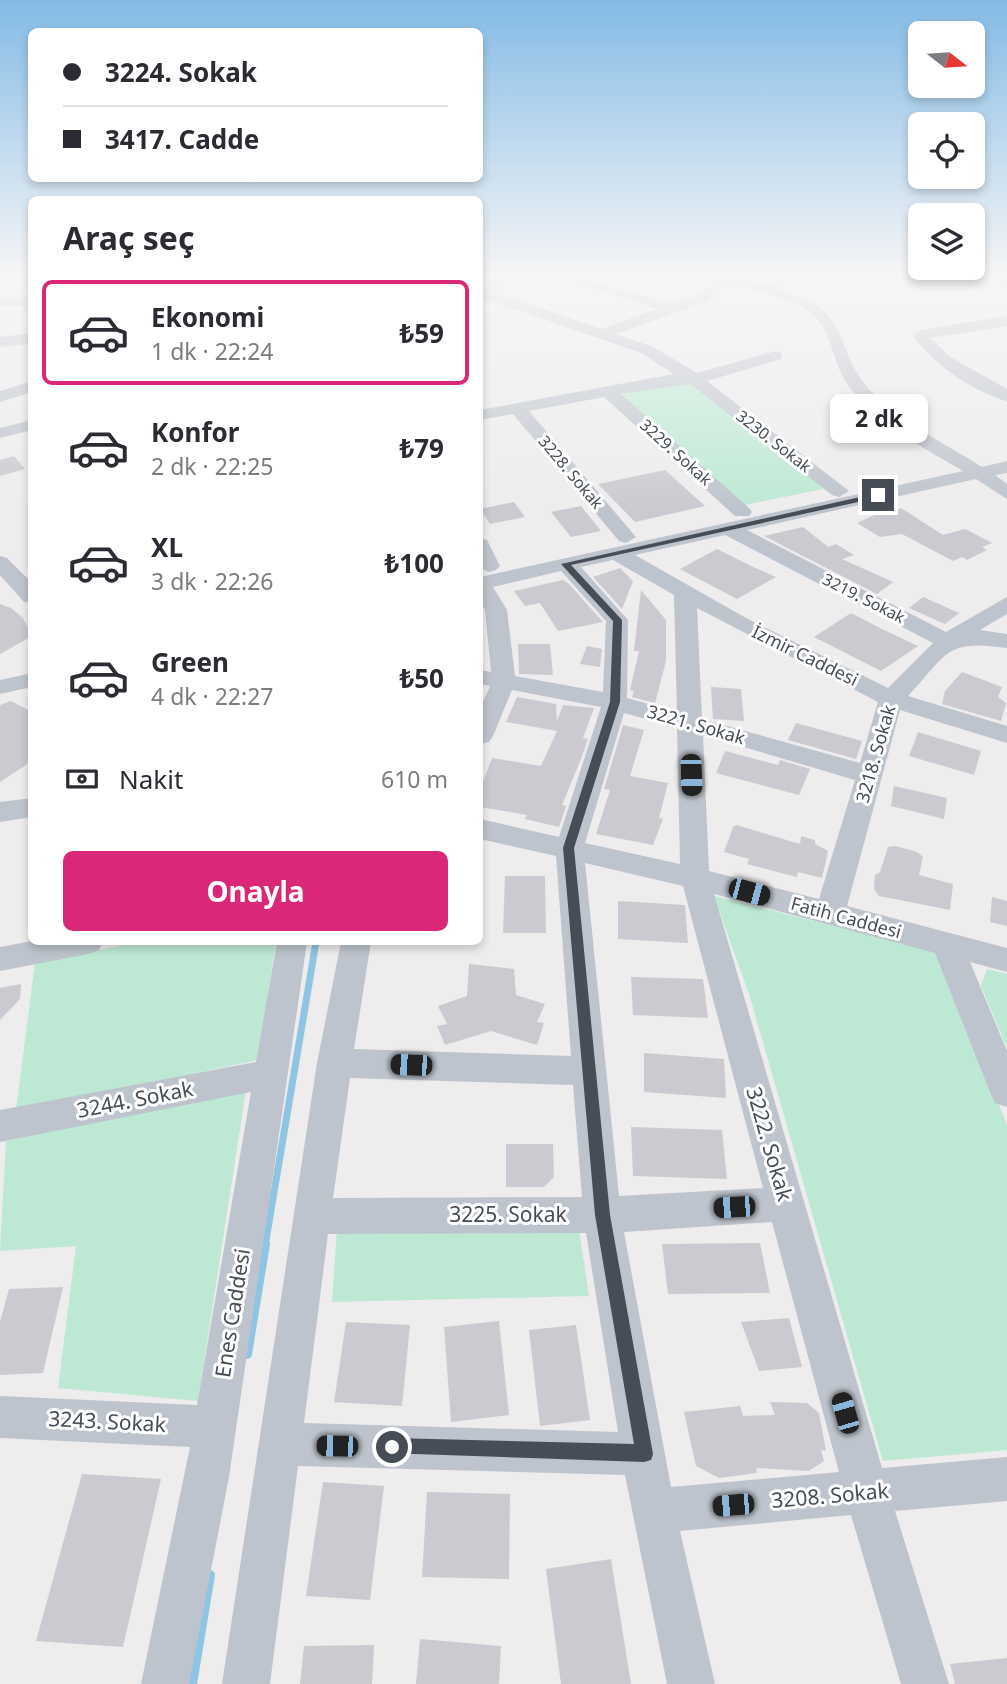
<!DOCTYPE html>
<html lang="tr">
<meta charset="utf-8">
<style>
body{margin:0;font-family:"Noto Sans",sans-serif;background:#f7f7f7;color:#2b2b33;height:100vh;display:flex;flex-direction:column;font-size:26px;white-space:nowrap}
*{box-sizing:border-box;margin:0}
p{font-size:23px;color:#7c7c81}
.icon{flex:none;width:38px;height:38px;fill:none;stroke:currentColor;stroke-width:2;stroke-linecap:round;stroke-linejoin:round}
.map{position:relative;flex:1;overflow:hidden}
.side{position:absolute;left:28px;top:196px;width:455px;height:749px;display:flex;flex-direction:column;background:#fff;border-radius:10px;box-shadow:0 4px 10px #0003}
.side>*{flex:none}
.guide{position:absolute;left:28px;top:28px;width:455px;height:154px;border-radius:10px;box-shadow:0 4px 10px #0003;display:grid;align-content:center;height:154px;padding:0 35px;background:#fff}
.needle{width:46px;rotate:107deg}
.tools{position:absolute;left:908px;top:21px;display:grid;gap:14px}
.tools a{display:grid;place-items:center;width:77px;height:77px;border-radius:10px;background:#fff;box-shadow:0 4px 10px #0003;font-size:35px}
.end{position:absolute;width:32px;height:32px;margin:-16px;border:9px solid #464d57;background:#fff;box-shadow:0 0 0 4px #fff}
.from{border-radius:50%}
.bubble{position:absolute;height:49px;border-radius:10px;background:#fff;box-shadow:0 4px 10px #0003;font-size:23px;font-weight:700;line-height:49px;text-align:center}
.car{position:absolute;width:21px;height:42px;margin:-21px -10px;border-radius:9px;box-shadow:0 0 5px 2px #0007;background:linear-gradient(#222 24%,#8ab4d8 0 40%,#222 0 76%,#8ab4d8 0 86%,#222 0)}
.guide b{display:flex;align-items:center;gap:24px;height:66px;font-size:26px}
.guide b+b{border-top:2px solid #e1e1e2}
.guide i{width:18px;height:18px;background:#2b2b33}
ul{padding:0;list-style:none}
li{display:flex;align-items:center;gap:21px;height:105px;margin:0 14px 10px;padding:0 21px;border:4px solid transparent;border-radius:10px}
li div{flex:1}
li b{display:block;font-size:26px}
li em{font-style:normal;font-weight:700}
li.current{border-color:#db2777}
li>.icon{width:63px;height:63px;stroke-width:1.5}
h2{padding:0 35px;font-size:32px;line-height:84px}
.pay{display:flex;align-items:center;gap:18px;height:77px;padding:0 35px;font-size:26px}
.pay p{margin-inline-start:auto}
.primary-button{display:flex;gap:14px;margin-top:auto;padding:14px 35px}
.primary-button a{flex:1;height:80px;border-radius:10px;background:#db2777;color:#fff;font-size:28px;font-weight:700;line-height:80px;text-align:center}
.map>svg:first-child{display:block}
.green{fill:#bde9d4}
.lines{fill:none;stroke-linecap:round;stroke-linejoin:round}
.stream-far1{stroke:#8ec5e2;stroke-width:7}
.stream{stroke:#8ec5e2;stroke-width:10}
.building{fill:#cacad0}
.minor{fill:#bec4cd;fill-rule:evenodd}
.route{fill:#464d57}
.labels{text-anchor:middle;stroke-width:6;stroke-linejoin:round;paint-order:stroke}
.far-street-label{font-size:16px;fill:#464d57;stroke:#fff}
.street-label{font-size:18px;fill:#464d57;stroke:#fff}
.near-street-label{font-size:21px;fill:#464d57;stroke:#fff}
</style>
<div class="map">
<svg width="1007" height="1684" viewBox="0 0 1007 1684">
<rect width="100%" height="100%" fill="#eeecec"/>
<g class="green">
<path d="M680 382 693 384 828 488 745 505 620 395Z"/>
<path d="M714 896 938 952 1007 1125V1450L883 1461 750 997Z"/>
<path d="M141 942H276L258 1060 16 1111 35 962Z"/>
<path d="M987 969 1007 974V1048L981 986Z"/>
<path d="M246 1090 198 1401 58 1388 76 1246 0 1251 6 1141Z"/>
<path d="M337 1229H579L589 1296 332 1302Z"/>
</g>
<g class="lines">
<path class="stream-far1" d="M265 1246 316 942"/>
<g class="stream">
<path d="M247 1354 265 1244"/>
<path d="M192 1684 210 1575"/>
</g>
</g>
<g class="building">
<path d="M14 456 25 469 0 476V460Z"/>
<path d="M665 470 705 506 635 522 598 484Z"/>
<path d="M514 502 525 517 490 524 480 509Z"/>
<path d="M581 506 601 531 571 537 551 512Z"/>
<path d="M901 508 943 535 965 529 992 543 982 547 987 550 967 560 962 557 953 561 902 534 880 537 857 523 885 510 889 512Z"/>
<path d="M803 527 828 547 836 544 854 555 842 559 893 582 877 594 764 536Z"/>
<path d="M717 549 751 566 776 577 737 599 680 569Z"/>
<path d="M620 568 633 581 622 609 593 577Z"/>
<path d="M563 580 569 584 603 622 558 631 540 603 525 606 514 591Z"/>
<path d="M641 590 666 620V661L655 703 632 697 634 691 630 690 639 651H634Z"/>
<path d="M923 597 959 613 945 624 909 608Z"/>
<path d="M0 604 11 608 23 618 32 636 0 654Z"/>
<path d="M851 613 882 629 918 646 881 671 814 637Z"/>
<path d="M518 644H550L553 675 519 674Z"/>
<path d="M587 646 602 649 600 667 580 664Z"/>
<path d="M962 672 1002 687 998 697 1006 703 1001 721 942 704 945 691Z"/>
<path d="M711 687 741 689 744 721 713 719Z"/>
<path d="M517 697 556 704 557 721 563 705 594 708 583 738 588 739 581 759 562 805 566 806 559 827 525 819 527 815 480 807V790L492 758 541 766 557 731 506 722Z"/>
<path d="M11 701 32 712V761L0 782V705Z"/>
<path d="M796 723 862 741 856 759 788 740Z"/>
<path d="M623 725 644 730 630 776 668 783 659 818 663 819 653 845 596 834 610 790 604 789Z"/>
<path d="M918 732 981 751 974 775 909 756Z"/>
<path d="M725 751 778 765 780 760 810 769 799 795 716 773Z"/>
<path d="M894 786 947 798 944 819 891 806Z"/>
<path d="M736 825 800 844 801 836 815 840V844L828 851 822 878 798 872 797 877 747 864 749 859 724 852 733 827Z"/>
<path d="M896 846 917 852 923 857 919 875 953 884 950 910 879 896 874 889 875 875 880 872 888 847Z"/>
<path d="M505 876H545L546 933H503Z"/>
<path d="M992 897 1007 901V926L990 922Z"/>
<path d="M618 901 685 905 688 943 618 939Z"/>
<path d="M469 964 514 969 516 995 545 1004 537 1022 544 1023 537 1045 491 1031 445 1045 437 1026 447 1024 438 1006 467 996Z"/>
<path d="M631 977 703 979 708 1018 633 1015Z"/>
<path d="M21 984 20 999 0 1020V988Z"/>
<path d="M644 1053 724 1059 726 1098 644 1092Z"/>
<path d="M631 1127 722 1130 727 1179 633 1176Z"/>
<path d="M506 1144H553L554 1177 544 1187H506Z"/>
<path d="M760 1243 770 1293 668 1294 662 1244Z"/>
<path d="M63 1287 43 1373 0 1375V1322L9 1289Z"/>
<path d="M789 1318 802 1367 759 1371 741 1322Z"/>
<path d="M499 1321 509 1415 451 1422 444 1327Z"/>
<path d="M346 1322 410 1325 402 1406 334 1402Z"/>
<path d="M576 1325 590 1420 540 1426 529 1330Z"/>
<path d="M770 1402 807 1403 819 1413 826 1451 821 1450 824 1461 809 1471 756 1468 757 1473 719 1478 696 1466 684 1412 740 1406 743 1416 775 1415Z"/>
<path d="M82 1474 161 1479 123 1647 36 1641Z"/>
<path d="M323 1482 384 1486 370 1600 306 1596Z"/>
<path d="M427 1492 510 1494 509 1579 422 1577Z"/>
<path d="M611 1559 631 1684H561L546 1569Z"/>
<path d="M420 1639 501 1646 499 1684H416Z"/>
<path d="M374 1645 372 1684H300L304 1646Z"/>
<path d="M1007 1658V1684H955L950 1664Z"/>
</g>
<g class="lines">
<g class="minor">
<path d="M508 274H528L493 292 601 329 657 309 546 274H570L671 304 698 295 714 282 687 274H717L764 285 791 274H812L778 289C861 315 827 347 875 395 907 427 945 443 982 467L1007 461V473L995 475 1007 484V499L976 479 747 530 946 632 1007 597V614L980 630 1007 634V648C945 639 948 653 908 696L1007 726V743L900 710 847 906 1007 948V972L970 962 1007 1051V1107L995 1103 990 1092 935 953 714 894 882 1468 1007 1457V1501L895 1511 949 1684H901L851 1515 680 1531 715 1684H667L625 1475 298 1466 270 1684H222L317 1063 341 942H371L354 1049 571 1056 556 856 480 839V819L559 837 601 707 512 690 493 736 489 742 480 744V709L490 686 480 684V670L491 672 485 610 480 601V577L963 471C924 448 886 429 855 394 836 372 836 356 826 332 812 299 757 291 728 285L708 301 616 334 653 347 697 373 776 351 782 353V359L707 381 849 491 839 497 832 495 690 384 621 394 749 508 752 512 749 516H735L604 397 529 411 636 537 626 543 619 541 513 414 480 420V410L674 374 641 353 480 297V287ZM725 535 933 643 888 688 746 618 635 555ZM613 560 674 595 677 712 627 698 628 620 581 567ZM561 571 606 621 603 692 515 676 507 610 493 587ZM697 608 878 702 860 763 702 719ZM624 713 677 728 680 864 585 843ZM703 735 855 780 819 899 709 871ZM585 863 683 886 763 1188 619 1196ZM350 1078 573 1085 582 1197 333 1198ZM772 1222 839 1472 671 1487 624 1232ZM586 1233 618 1432 304 1423 328 1234Z"/>
<path d="M970 274H991L1007 280V289Z"/>
<path d="M32 297V305L0 307V299Z"/>
<path d="M1007 316V326L930 338 952 358 1007 389V401C977 394 929 362 913 335L921 330Z"/>
<path d="M32 333V343L0 347V337Z"/>
<path d="M32 381V392L0 402V391Z"/>
<path d="M32 420V430L0 438V428Z"/>
<path d="M480 538 487 540 500 566 496 570 489 572 480 568Z"/>
<path d="M0 556 7 558 32 583V603L24 602 0 575Z"/>
<path d="M32 673V687L0 694V680Z"/>
<path d="M32 798V817L0 822V802Z"/>
<path d="M32 941V942H103L99 950 88 954 0 971V947Z"/>
<path d="M277 942H307L229 1477 189 1684H141L190 1447 0 1438V1396L197 1405 251 1092 0 1142V1110L256 1062Z"/>
</g>
</g>
<linearGradient id="sky" x2="0" y2="1"><stop stop-color="#84bbe6"/><stop offset="0.54" stop-color="#f7f6f6"/><stop offset="1" stop-color="#f7f6f6" stop-opacity="0"/></linearGradient>
<rect width="1007" height="510" fill="url(#sky)"/>
<path class="route" d="M878 493 881 497 571 565 622 620 620 702 574 848 610 1215 653 1454 651 1460 644 1462 386 1453 384 1447 386 1441 392 1438 634 1444 595 1215 563 848 610 702 613 621 561 564Z"/>
<g class="labels">
<g class="far-street-label">
<text transform="translate(774 441) rotate(38)" y="6">3230. Sokak</text>
<text transform="translate(676 452) rotate(42)" y="6">3229. Sokak</text>
<text transform="translate(571 472) rotate(50)" y="6">3228. Sokak</text>
<text transform="translate(864 598) rotate(27)" y="6">3219. Sokak</text>
</g>
<g class="street-label">
<text transform="translate(805 656) rotate(26)" y="6">İzmir Caddesi</text>
<text transform="translate(696 725) rotate(16)" y="6">3221. Sokak</text>
<text transform="translate(876 754) rotate(-74)" y="6">3218. Sokak</text>
<text transform="translate(846 918) rotate(15)" y="6">Fatih Caddesi</text>
</g>
<g class="near-street-label">
<text transform="translate(135 1100) rotate(-11)" y="7">3244. Sokak</text>
<text transform="translate(769 1144) rotate(74)" y="7">3222. Sokak</text>
<text x="508" y="1222">3225. Sokak</text>
<text transform="translate(233 1313) rotate(-81)" y="7">Enes Caddesi</text>
<text transform="translate(107 1422) rotate(3)" y="7">3243. Sokak</text>
<text transform="translate(830 1496) rotate(-5)" y="7">3208. Sokak</text>
</g>
</g>
</svg>
<div class="tools">
<a><svg class="needle" viewBox="-14 -14 28 28"><path d="M0-13l5 13h-10z" fill="#e53935"/><path d="M0 13l5-13h-10z" fill="#7c7c81"/></svg></a>
<a><svg class="icon" aria-label="locate" viewBox="0 0 24 24"><circle cx="12" cy="12" r="6"/><path d="M12 2v4M12 18v4M2 12h4M18 12h4"/></svg></a>
<a><svg class="icon" aria-label="layers" viewBox="0 0 24 24"><path d="M12 4l9 5-9 5-9-5zM3 14l9 5 9-5"/></svg></a>
</div>
<i class="end from" style="left:392px;top:1447px"></i>
<i class="end" style="left:878px;top:495px"></i>
<div class="bubble" style="left:830px;top:394px;width:98px">2 dk</div>
<i class="car" style="left:691px;top:775px;rotate:178deg"></i>
<i class="car" style="left:749px;top:892px;rotate:105deg"></i>
<i class="car" style="left:411px;top:1065px;rotate:272deg"></i>
<i class="car" style="left:734px;top:1207px;rotate:267deg"></i>
<i class="car" style="left:845px;top:1413px;rotate:344deg"></i>
<i class="car" style="left:337px;top:1446px;rotate:271deg"></i>
<i class="car" style="left:733px;top:1505px;rotate:265deg"></i>
<div class="guide">
<b><i class="from"></i>3224. Sokak</b>
<b><i></i>3417. Cadde</b>
</div>
<section class="side">
<h2>Araç seç</h2>
<ul>
<li class="current"><svg class="icon" aria-label="car" viewBox="0 0 24 24"><path d="M5 17H2v-5l4-1 3-4h7l3 4 3 1v5h-3M9 17h6M6 11h13"/><circle cx="7" cy="17" r="2"/><circle cx="17" cy="17" r="2"/></svg><div><b>Ekonomi</b><p>1 dk · 22:24</p></div><em>₺59</em></li>
<li><svg class="icon" aria-label="car" viewBox="0 0 24 24"><path d="M5 17H2v-5l4-1 3-4h7l3 4 3 1v5h-3M9 17h6M6 11h13"/><circle cx="7" cy="17" r="2"/><circle cx="17" cy="17" r="2"/></svg><div><b>Konfor</b><p>2 dk · 22:25</p></div><em>₺79</em></li>
<li><svg class="icon" aria-label="car" viewBox="0 0 24 24"><path d="M5 17H2v-5l4-1 3-4h7l3 4 3 1v5h-3M9 17h6M6 11h13"/><circle cx="7" cy="17" r="2"/><circle cx="17" cy="17" r="2"/></svg><div><b>XL</b><p>3 dk · 22:26</p></div><em>₺100</em></li>
<li><svg class="icon" aria-label="car" viewBox="0 0 24 24"><path d="M5 17H2v-5l4-1 3-4h7l3 4 3 1v5h-3M9 17h6M6 11h13"/><circle cx="7" cy="17" r="2"/><circle cx="17" cy="17" r="2"/></svg><div><b>Green</b><p>4 dk · 22:27</p></div><em>₺50</em></li>
</ul>
<div class="pay"><svg class="icon" aria-label="cash" viewBox="0 0 24 24"><path d="M3 7h18v10H3z"/><circle cx="12" cy="12" r="2"/></svg>Nakit<p>610 m</p></div>
<div class="primary-button"><a>Onayla</a></div>
</section>
</div>
